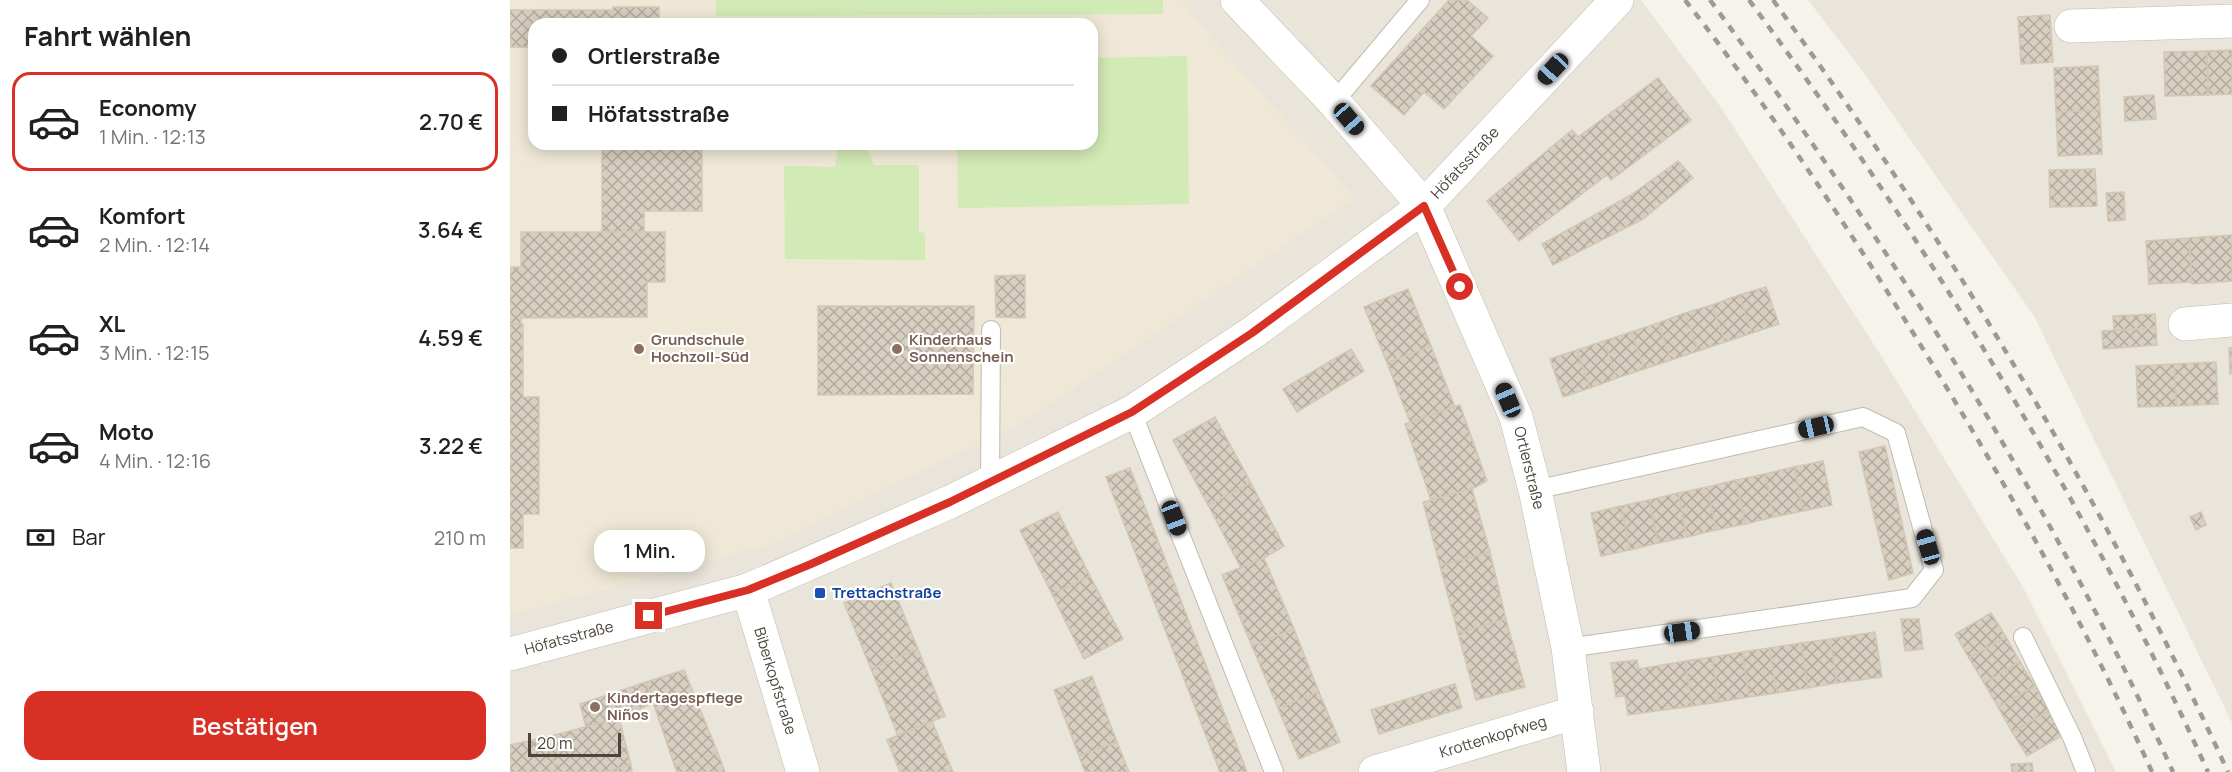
<!DOCTYPE html>
<html lang="de">
<meta charset="utf-8">
<style>
body{margin:0;font-family:Manrope,sans-serif;background:#f6f6f6;color:#202124;height:100vh;display:flex;flex-direction:column;font-size:22px;white-space:nowrap}
*{box-sizing:border-box;margin:0}
p{font-size:20px;color:#757577}
.icon{flex:none;width:33px;height:33px;fill:none;stroke:currentColor;stroke-width:2;stroke-linecap:round;stroke-linejoin:round}
.map{position:relative;flex:1;overflow:hidden}
.side{display:flex;flex-direction:column;background:#fff;width:510px}
.side>*{flex:none}
.guide{position:absolute;left:18px;top:18px;width:570px;height:132px;border-radius:18px;box-shadow:0 3px 15px #0003;display:grid;align-content:center;height:132px;padding:0 24px;background:#fff}
.scale{position:absolute;left:18px;bottom:15px;width:93px;box-sizing:border-box;padding-left:6px;border:3px solid #4b4439;border-top:0;font-size:16px;line-height:21px;white-space:nowrap;color:#4b4439;-webkit-text-stroke:4px #fff;paint-order:stroke}
.end{position:absolute;width:27px;height:27px;margin:-14px;border:8px solid #d93025;background:#fff;box-shadow:0 0 0 3px #fff}
.from{border-radius:50%}
.bubble{position:absolute;height:42px;border-radius:18px;background:#fff;box-shadow:0 3px 15px #0003;font-size:20px;font-weight:600;line-height:42px;text-align:center}
.car{position:absolute;width:18px;height:36px;margin:-18px -9px;border-radius:8px;box-shadow:0 0 4px 2px #0007;background:linear-gradient(#222 24%,#8ab4d8 0 40%,#222 0 76%,#8ab4d8 0 86%,#222 0)}
.guide b{display:flex;align-items:center;gap:21px;height:57px;font-size:22px}
.guide b+b{border-top:2px solid #e0e0e0}
.guide i{width:15px;height:15px;background:#202124}
ul{padding:0;list-style:none}
li{display:flex;align-items:center;gap:18px;height:99px;margin:0 12px 9px;padding:0 12px;border:3px solid transparent;border-radius:18px}
li div{flex:1}
li b{display:block;font-size:22px}
li em{font-style:normal;font-weight:600}
li.current{border-color:#d93025}
li>.icon{width:54px;height:54px;stroke-width:1.5}
h2{padding:0 24px;font-size:27px;line-height:72px}
.pay{display:flex;align-items:center;gap:15px;height:66px;padding:0 24px;font-size:22px}
.pay p{margin-inline-start:auto}
.action{display:flex;gap:12px;margin-top:auto;padding:12px 24px}
.action a{flex:1;height:69px;border-radius:18px;background:#d93025;color:#fff;font-size:24px;font-weight:600;line-height:69px;text-align:center}
main{display:flex;flex:1;min-height:0}
.map>svg:first-child{display:block}
.residential{fill:#eae5da;fill-rule:evenodd}
.education{fill:#efe8d6;fill-rule:evenodd}
.green{fill:#d2eab5}
.building{fill:url(#building-cross-hatch);stroke:#d3c7b4;stroke-width:1.5}
.lines{fill:none;stroke-linecap:round;stroke-linejoin:round}
.service-casing{stroke:#c2bbae;stroke-width:20}
.minor-casing{stroke:#c2bbae;stroke-width:34}
.service{stroke:#fff;stroke-width:18}
.minor{stroke:#fff;stroke-width:33}
.rail{stroke:#9a9a9a;stroke-width:4.5;stroke-dasharray:8 8;stroke-linecap:butt}
.route{stroke:#d93025;stroke-width:8}
.education-dot{fill:#8d6e63;stroke:#fff;stroke-width:2}
.transit-dot{fill:#1a4fb4;stroke:#fff;stroke-width:2}
.labels{text-anchor:middle;stroke-width:4.5;stroke-linejoin:round;paint-order:stroke}
.street-label{font-size:15px;fill:#4b4439;stroke:#fff}
.education-label{font-size:15px;font-weight:bold;fill:#785e54;stroke:#fff;text-anchor:start}
.transit-label{font-size:15px;font-weight:bold;fill:#164399;stroke:#fff;text-anchor:start}
</style>
<main>
<section class="side">
<h2>Fahrt wählen</h2>
<ul>
<li class="current"><svg class="icon" aria-label="car" viewBox="0 0 24 24"><path d="M5 17H2v-5l4-1 3-4h7l3 4 3 1v5h-3M9 17h6M6 11h13"/><circle cx="7" cy="17" r="2"/><circle cx="17" cy="17" r="2"/></svg><div><b>Economy</b><p>1 Min. · 12:13</p></div><em>2.70 €</em></li>
<li><svg class="icon" aria-label="car" viewBox="0 0 24 24"><path d="M5 17H2v-5l4-1 3-4h7l3 4 3 1v5h-3M9 17h6M6 11h13"/><circle cx="7" cy="17" r="2"/><circle cx="17" cy="17" r="2"/></svg><div><b>Komfort</b><p>2 Min. · 12:14</p></div><em>3.64 €</em></li>
<li><svg class="icon" aria-label="car" viewBox="0 0 24 24"><path d="M5 17H2v-5l4-1 3-4h7l3 4 3 1v5h-3M9 17h6M6 11h13"/><circle cx="7" cy="17" r="2"/><circle cx="17" cy="17" r="2"/></svg><div><b>XL</b><p>3 Min. · 12:15</p></div><em>4.59 €</em></li>
<li><svg class="icon" aria-label="car" viewBox="0 0 24 24"><path d="M5 17H2v-5l4-1 3-4h7l3 4 3 1v5h-3M9 17h6M6 11h13"/><circle cx="7" cy="17" r="2"/><circle cx="17" cy="17" r="2"/></svg><div><b>Moto</b><p>4 Min. · 12:16</p></div><em>3.22 €</em></li>
</ul>
<div class="pay"><svg class="icon" aria-label="cash" viewBox="0 0 24 24"><path d="M3 7h18v10H3z"/><circle cx="12" cy="12" r="2"/></svg>Bar<p>210 m</p></div>
<div class="action"><a>Bestätigen</a></div>
</section>
<div class="map">
<svg width="1722" height="772" viewBox="0 0 1722 772">
<defs>
<pattern id="building-cross-hatch" width="8" height="8" patternUnits="userSpaceOnUse" patternTransform="scale(1.5)"><rect width="8" height="8" fill="#d8cfc1"/><path d="M0 0l8 8M0 8l8-8" fill="none" stroke="#b1aa9e"/></pattern>
</defs>
<rect width="100%" height="100%" fill="#f6f3ec"/>
<g class="residential">
<path d="M0 0H1131L1212 109 1372 357 1514 589 1606 772H0ZM24 24H582V144H24Z"/>
<path d="M1298 0H1722V723L1524 316 1348 65Z"/>
</g>
<path class="education" d="M0 0H671L714 52 845 198 515 421 258 545 0 615ZM24 24H582V144H24Z"/>
<g class="green">
<path d="M206 0H653V14L206 16Z"/>
<path d="M677 56 679 204 448 208 447 144H582V58Z"/>
<path d="M329 144H356L364 165H409V232L415 233V260L275 259 274 166 325 167Z"/>
</g>
<g class="building">
<path d="M939 0H957L978 18 961 36 983 56 934 109 914 92 894 115 861 86Z"/>
<path d="M103 7H149V24H24V47H0V10H103Z"/>
<path d="M1540 15 1543 62 1511 64 1508 17Z"/>
<path d="M1722 50V94L1698 95 1697 51Z"/>
<path d="M1697 51 1698 95 1655 96 1654 52Z"/>
<path d="M1588 66 1590 110 1546 112 1544 68Z"/>
<path d="M1148 78 1181 120 1101 180 1097 175 1009 241 977 201 1062 130 1068 137Z"/>
<path d="M1644 95 1646 119 1615 121 1614 97Z"/>
<path d="M1590 110 1592 154 1548 156 1546 112Z"/>
<path d="M92 144H192V211H134V232H92Z"/>
<path d="M1168 161 1183 178 1133 219 1043 265 1032 244 1121 195Z"/>
<path d="M1585 169 1587 206 1540 207 1539 170Z"/>
<path d="M1614 192 1615 220 1598 221 1596 193Z"/>
<path d="M11 232H155V282H137V317L11 318V324H0V267H11Z"/>
<path d="M1722 235V281L1682 284 1679 238Z"/>
<path d="M1679 238 1682 282 1639 284 1636 241Z"/>
<path d="M515 275V318L486 317 485 276Z"/>
<path d="M1256 287 1269 324 1242 333 1229 295Z"/>
<path d="M898 289 921 346 877 363 854 307Z"/>
<path d="M1229 295 1242 333 1215 342 1202 305Z"/>
<path d="M1202 305 1215 342 1188 351 1175 313Z"/>
<path d="M308 306H464L463 394 308 395Z"/>
<path d="M1175 313 1188 351 1161 360 1148 323Z"/>
<path d="M1645 314 1646 328 1604 330 1603 316Z"/>
<path d="M1148 323 1161 360 1134 369 1121 332Z"/>
<path d="M0 324H13V397H29V514H13V548H0Z"/>
<path d="M1646 328 1647 345 1593 349 1592 331Z"/>
<path d="M1121 332 1134 369 1107 378 1094 341Z"/>
<path d="M1094 341 1107 378 1080 388 1067 350Z"/>
<path d="M921 346 945 407 900 422 877 363Z"/>
<path d="M1719 348H1722V374H1720Z"/>
<path d="M841 349 854 371 787 412 773 389Z"/>
<path d="M1067 350 1080 388 1053 397 1040 359Z"/>
<path d="M1706 362 1708 404 1666 406 1664 364Z"/>
<path d="M1664 364 1666 406 1628 407 1626 366Z"/>
<path d="M950 405 977 481 962 489 921 500 895 424Z"/>
<path d="M705 417 741 483 698 505 663 440Z"/>
<path d="M1375 446 1403 573 1379 580 1349 452Z"/>
<path d="M1313 461 1322 505 1293 511 1284 467Z"/>
<path d="M1284 467 1293 511 1264 517 1255 474Z"/>
<path d="M620 468 737 772H710L596 477Z"/>
<path d="M1255 474 1264 517 1235 524 1226 480Z"/>
<path d="M1226 480 1235 524 1206 530 1197 487Z"/>
<path d="M741 483 774 546 754 558 731 568 698 505Z"/>
<path d="M1197 487 1206 530 1177 537 1168 493Z"/>
<path d="M962 489 980 552 930 566 913 502Z"/>
<path d="M1168 493 1177 537 1148 543 1139 500Z"/>
<path d="M1139 500 1148 543 1120 550 1111 506Z"/>
<path d="M1111 506 1120 550 1091 556 1081 513Z"/>
<path d="M548 512 580 576 542 594 510 530Z"/>
<path d="M1691 512 1696 525 1686 530 1680 517Z"/>
<path d="M980 552 996 619 948 633 930 566Z"/>
<path d="M754 558 784 629 742 646 712 575Z"/>
<path d="M580 576 613 639 574 659 542 594Z"/>
<path d="M381 583 408 649 361 669 334 603Z"/>
<path d="M1481 613 1496 637 1459 658 1445 634Z"/>
<path d="M996 619 1015 687 966 700 948 633Z"/>
<path d="M1391 619H1409L1413 649 1395 651Z"/>
<path d="M784 629 809 692 768 708 742 646Z"/>
<path d="M1365 632 1372 677 1327 683 1320 639Z"/>
<path d="M1496 637 1510 662 1474 683 1459 658Z"/>
<path d="M1320 639 1327 683 1298 688 1291 643Z"/>
<path d="M1291 643 1298 688 1267 693 1259 648Z"/>
<path d="M1259 648 1267 693 1239 697 1232 652Z"/>
<path d="M408 649 435 716 388 736 361 669Z"/>
<path d="M1232 652 1239 697 1209 702 1202 657Z"/>
<path d="M1202 657 1209 702 1182 706 1175 661Z"/>
<path d="M1127 660 1129 669 1175 661 1182 706 1118 715 1115 696 1106 697 1101 663Z"/>
<path d="M1510 662 1525 686 1488 707 1474 683Z"/>
<path d="M174 670 208 753 165 767 136 682Z"/>
<path d="M582 676 607 742 569 756 544 690Z"/>
<path d="M136 682 143 703 109 718 76 727 70 704Z"/>
<path d="M945 684 952 708 869 734 861 710Z"/>
<path d="M1525 686 1539 711 1502 732 1488 707Z"/>
<path d="M809 692 830 742 789 759 768 708Z"/>
<path d="M1539 711 1553 735 1517 756 1502 732Z"/>
<path d="M109 718 121 765 93 772H46L37 737Z"/>
<path d="M422 721 443 772H390L377 740Z"/>
<path d="M37 737 46 772H0V745Z"/>
<path d="M607 742 619 772H575L569 756Z"/>
<path d="M208 753 215 772H167L165 767Z"/>
<path d="M1522 763 1523 772H1502L1501 764Z"/>
<path d="M121 765 122 772H93Z"/>
</g>
<g class="lines">
<g class="service-casing">
<g id="service">
<path d="M824 102 910 0"/>
<path d="M622 412 764 772"/>
<path d="M480 483 481 330"/>
<path d="M1025 490 1353 417 1386 433 1424 570 1402 598 1058 648"/>
<path d="M1513 637 1562 737 1576 772"/>
</g>
</g>
<g class="minor-casing">
<g id="minor">
<path d="M727 0 824 102 914 206 1006 417 1025 490 1058 648 1074 772"/>
<path d="M1561 26 1722 21"/>
<path d="M1675 324 1722 320"/>
<path d="M238 590 293 772"/>
<path d="M0 654 238 590 440 502 622 412 742 333 914 206 1107 0"/>
<path d="M865 772 1067 712"/>
</g>
</g>
<use href="#service" class="service"/>
<use href="#minor" class="minor"/>
<g class="rail">
<path d="M1175 0C1262 111 1339 229 1413 349 1497 485 1576 626 1642 772"/>
<path d="M1200 0C1378 242 1539 498 1663 772"/>
<path d="M1239 0C1416 239 1575 501 1698 772"/>
<path d="M1263 0C1439 242 1593 500 1718 772"/>
</g>
</g>
<g class="lines">
<path class="route" d="M139 616 238 590 301 564 440 502 622 412 742 333 914 206 950 287"/>
</g>
<g class="education-dot">
<circle cx="129" cy="349" r="6"/>
<circle cx="387" cy="349" r="6"/>
<circle cx="85" cy="707" r="6"/>
</g>
<rect class="transit-dot" x="304" y="587" width="12" height="12" rx="3"/>
<g class="labels">
<g class="street-label">
<text transform="translate(955 163) rotate(-47)" y="5">Höfatsstraße</text>
<text transform="translate(1019 468) rotate(76)" y="5">Ortlerstraße</text>
<text transform="translate(59 638) rotate(-15)" y="5">Höfatsstraße</text>
<text transform="translate(265 681) rotate(73)" y="5">Biberkopfstraße</text>
<text transform="translate(983 737) rotate(-17)" y="5">Krottenkopfweg</text>
</g>
<g class="education-label">
<text x="141" y="345">Grundschule<tspan x="141" dy="17">Hochzoll-Süd</tspan></text>
<text x="399" y="345">Kinderhaus<tspan x="399" dy="17">Sonnenschein</tspan></text>
<text x="97" y="703">Kindertagespflege<tspan x="97" dy="17">Niños</tspan></text>
</g>
<g class="transit-label">
<text x="322" y="598">Trettachstraße</text>
</g>
</g>
</svg>
<div class="scale">20 m</div>
<i class="end from" style="left:950px;top:287px"></i>
<i class="end" style="left:139px;top:616px"></i>
<div class="bubble" style="left:84px;top:530px;width:111px">1 Min.</div>
<i class="car" style="left:1043px;top:69px;rotate:223deg"></i>
<i class="car" style="left:839px;top:119px;rotate:139deg"></i>
<i class="car" style="left:998px;top:400px;rotate:337deg"></i>
<i class="car" style="left:1306px;top:427px;rotate:257deg"></i>
<i class="car" style="left:664px;top:518px;rotate:159deg"></i>
<i class="car" style="left:1418px;top:547px;rotate:344deg"></i>
<i class="car" style="left:1172px;top:632px;rotate:82deg"></i>
<div class="guide">
<b><i class="from"></i>Ortlerstraße</b>
<b><i></i>Höfatsstraße</b>
</div>
</div>
</main>
